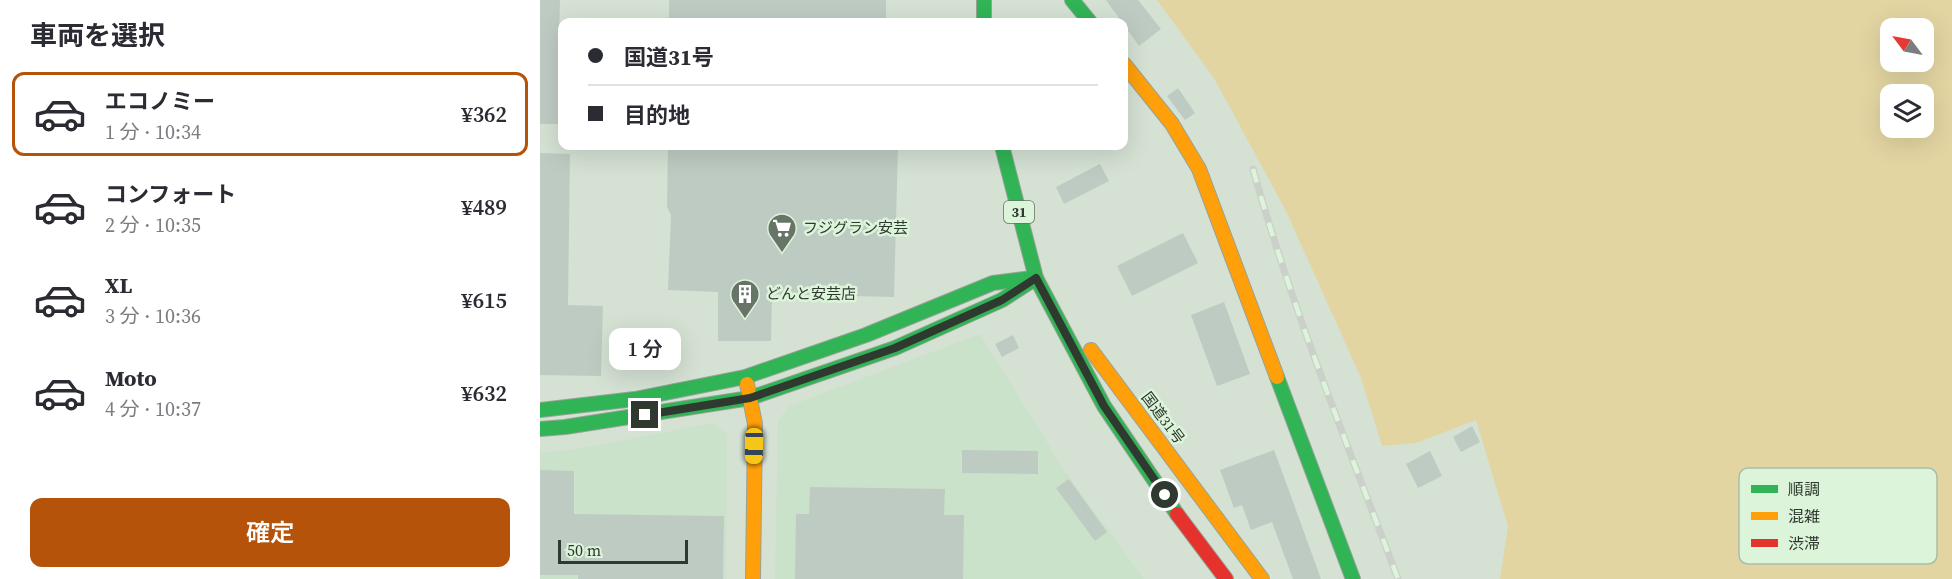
<!DOCTYPE html>
<html lang="ja">
<meta charset="utf-8">
<style>
body{margin:0;font-family:"Source Serif 4","Noto Sans JP",serif;background:#f7f7f7;color:#2b2b33;height:100vh;display:flex;flex-direction:column;font-size:22px;white-space:nowrap}
*{box-sizing:border-box;margin:0}
p{font-size:20px;color:#7c7c81}
.icon{flex:none;width:33px;height:33px;fill:none;stroke:currentColor;stroke-width:2;stroke-linecap:round;stroke-linejoin:round}
.map{position:relative;flex:1;overflow:hidden}
.panel{display:flex;flex-direction:column;background:#fff;width:540px}
.panel>*{flex:none}
.banner{position:absolute;left:18px;top:18px;width:570px;height:132px;border-radius:12px;box-shadow:0 6px 24px #0002;display:grid;align-content:center;height:132px;padding:0 30px;background:#fff}
.needle{width:39px;rotate:302deg}
.buttons{position:absolute;left:1340px;top:18px;display:grid;gap:12px}
.buttons a{display:grid;place-items:center;width:54px;height:54px;border-radius:12px;background:#fff;box-shadow:0 6px 24px #0002;font-size:30px}
.scale{position:absolute;left:18px;bottom:15px;width:130px;box-sizing:border-box;padding-left:6px;border:3px solid #2f392f;border-top:0;font-size:16px;line-height:21px;white-space:nowrap;color:#2f392f;-webkit-text-stroke:4px #dcf5da;paint-order:stroke}
.end{position:absolute;width:27px;height:27px;margin:-14px;border:8px solid #2f392f;background:#fff;box-shadow:0 0 0 3px #fff}
.from{border-radius:50%}
.bubble{position:absolute;height:42px;border-radius:12px;background:#fff;box-shadow:0 6px 24px #0002;font-size:20px;font-weight:600;line-height:42px;text-align:center}
.car{position:absolute;width:18px;height:36px;margin:-18px -9px;border-radius:8px;box-shadow:0 0 4px 2px #0007;background:linear-gradient(#f5c518 24%,#345 0 40%,#f5c518 0 76%,#345 0 86%,#f5c518 0)}
.banner b{display:flex;align-items:center;gap:21px;height:57px;font-size:22px}
.banner b+b{border-top:2px solid #e1e1e2}
.banner i{width:15px;height:15px;background:#2b2b33}
ul{padding:0;list-style:none}
li{display:flex;align-items:center;gap:18px;height:84px;margin:0 12px 9px;padding:0 18px;border:3px solid transparent;border-radius:12px}
li div{flex:1}
li b{display:block;font-size:22px}
li em{font-style:normal;font-weight:600}
li.current{border-color:#b45309}
li>.icon{width:54px;height:54px;stroke-width:1.5}
h2{padding:0 30px;font-size:27px;line-height:72px}
.cta{display:flex;gap:12px;margin-top:auto;padding:12px 30px}
.cta a{flex:1;height:69px;border-radius:12px;background:#b45309;color:#fff;font-size:24px;font-weight:600;line-height:69px;text-align:center}
main{display:flex;flex:1;min-height:0}
.map>svg:first-child{display:block}
.built{fill:#cbe2ca}
.green{fill:#e3d5a2;fill-rule:evenodd}
.building{fill:#becbc3}
.lines{fill:none;stroke-linecap:round;stroke-linejoin:round}
.fast-casing{stroke:#98a298;stroke-width:16}
.slow-casing{stroke:#98a298;stroke-width:16}
.jam-casing{stroke:#98a298;stroke-width:16}
.fast{stroke:#30b455;stroke-width:14}
.slow{stroke:#ff9f0a;stroke-width:14}
.jam{stroke:#e5322d;stroke-width:14}
.rail-casing{stroke:#ccd0cb;stroke-width:7}
.rail{stroke:#dcf5da;stroke-width:4.5;stroke-dasharray:14;stroke-linecap:butt}
.route{stroke:#2f392f;stroke-width:8}
.labels{text-anchor:middle;stroke-width:5;stroke-linejoin:round;paint-order:stroke}
.shield{fill:#dcf5da;stroke:#637162;stroke-width:1.5}
.shield-label{font-size:14px;font-weight:bold;fill:#2f392f}
.poi-label{font-size:15px;fill:#2f392f;stroke:#dcf5da;text-anchor:start}
.street-label{font-size:15px;fill:#2f392f;stroke:#dcf5da}
.key{fill:#dcf5da;stroke:#a8bda7;stroke-width:1.5}
.key-label{font-size:16px;fill:#2f392f}
</style>
<main>
<section class="panel">
<h2>車両を選択</h2>
<ul>
<li class="current"><svg class="icon" aria-label="car" viewBox="0 0 24 24"><path d="M5 17H2v-5l4-1 3-4h7l3 4 3 1v5h-3M9 17h6M6 11h13"/><circle cx="7" cy="17" r="2"/><circle cx="17" cy="17" r="2"/></svg><div><b>エコノミー</b><p>1 分 · 10:34</p></div><em>¥362</em></li>
<li><svg class="icon" aria-label="car" viewBox="0 0 24 24"><path d="M5 17H2v-5l4-1 3-4h7l3 4 3 1v5h-3M9 17h6M6 11h13"/><circle cx="7" cy="17" r="2"/><circle cx="17" cy="17" r="2"/></svg><div><b>コンフォート</b><p>2 分 · 10:35</p></div><em>¥489</em></li>
<li><svg class="icon" aria-label="car" viewBox="0 0 24 24"><path d="M5 17H2v-5l4-1 3-4h7l3 4 3 1v5h-3M9 17h6M6 11h13"/><circle cx="7" cy="17" r="2"/><circle cx="17" cy="17" r="2"/></svg><div><b>XL</b><p>3 分 · 10:36</p></div><em>¥615</em></li>
<li><svg class="icon" aria-label="car" viewBox="0 0 24 24"><path d="M5 17H2v-5l4-1 3-4h7l3 4 3 1v5h-3M9 17h6M6 11h13"/><circle cx="7" cy="17" r="2"/><circle cx="17" cy="17" r="2"/></svg><div><b>Moto</b><p>4 分 · 10:37</p></div><em>¥632</em></li>
</ul>
<div class="cta"><a>確定</a></div>
</section>
<div class="map">
<svg width="1412" height="579" viewBox="0 0 1412 579">
<rect width="100%" height="100%" fill="#d4e1d3"/>
<g class="built">
<path d="M440 334 524 470 604 579H235L238 421 249 406Z"/>
<path d="M174 423 187 435 186 579H0V453L37 449Z"/>
</g>
<path class="green" d="M617 0H1412V579H960L968 526 936 420 876 443 842 446 821 378 746 211 674 78ZM1350 28H1383V62H1350ZM1350 94H1383V128H1350Z"/>
<g class="building">
<path d="M0 0H20L18 73H22V124H0Z"/>
<rect x="129" y="0" width="217" height="22"/>
<path d="M566 0H598L621 29 599 46Z"/>
<path d="M638 88 655 113 645 120 627 96Z"/>
<path d="M128 146H358L354 297 232 294 231 341H178V292L128 290 131 215 127 207Z"/>
<path d="M0 153 30 154 28 305 63 306 61 376 0 375Z"/>
<path d="M560 164 569 181 524 204 516 187Z"/>
<path d="M643 233 658 263 592 296 577 266Z"/>
<path d="M684 302 710 374 677 386 651 315Z"/>
<path d="M473 335 479 348 462 357 455 344Z"/>
<path d="M932 426 940 442 921 452 913 437Z"/>
<path d="M422 450 498 451V474L422 473Z"/>
<path d="M734 450 748 488 781 579H753L732 522 711 530 702 505 694 508 680 470Z"/>
<path d="M890 451 902 476 878 488 866 464Z"/>
<path d="M0 470 34 471V514L184 516 183 579H38V575H0Z"/>
<path d="M529 479 567 532 555 541 516 488Z"/>
<path d="M270 487 405 489 404 515H424L423 579H255L256 514H269Z"/>
</g>
<g class="lines">
<g class="fast-casing">
<g id="fast">
<path d="M444 0V22"/>
<path d="M532 0 550 22"/>
<path d="M462 146 496 278 564 406 637 514"/>
<path d="M737 377 813 579"/>
<path d="M0 410 95 399 205 377 326 335 453 283 492 278"/>
<path d="M0 429 25 427 210 398 355 348 462 300 496 278"/>
</g>
</g>
<g class="slow-casing">
<g id="slow">
<path d="M584 64 632 124 659 169 737 377"/>
<path d="M551 350 722 579"/>
<path d="M207 384 215 424 213 579"/>
</g>
</g>
<g class="jam-casing">
<path id="jam" d="M637 514 686 579"/>
</g>
<use href="#fast" class="fast"/>
<use href="#slow" class="slow"/>
<use href="#jam" class="jam"/>
<g class="rail-casing">
<path id="rail" d="M713 169C752 309 807 443 858 579"/>
</g>
<use href="#rail" class="rail"/>
</g>
<g class="lines">
<path class="route" d="M105 415 210 398 355 348 462 300 496 278 564 406 625 495"/>
</g>
<defs>
<g id="supermarket-pin" transform="scale(1.5)"><path d="M0 17L-7.5 6A9.5 9.5 0 1 1 7.5 6Z" fill="#697468" stroke="#dcf5da"/><path d="M-6-5.5h2.5l.6 2H6L4.5 2H-2.5L-4.4-4H-6ZM-1.5 3.2a1.3 1.3 0 1 0 .1 0ZM3 3.2a1.3 1.3 0 1 0 .1 0Z" fill="#fff"/></g>
<g id="building-pin" transform="scale(1.5)"><path d="M0 17L-7.5 6A9.5 9.5 0 1 1 7.5 6Z" fill="#697468" stroke="#dcf5da"/><path d="M-4-6H4V6H1V3H-1V6H-4ZM-2.5-4.3h1.7v1.8h-1.7ZM.8-4.3h1.7v1.8H.8ZM-2.5-1h1.7V.8h-1.7ZM.8-1h1.7V.8H.8Z" fill="#fff"/></g>
</defs>
<g fill-rule="evenodd">
<use href="#supermarket-pin" x="242" y="228"/>
<use href="#building-pin" x="205" y="294"/>
</g>
<g class="labels">
<rect class="shield" x="464" y="201" width="30" height="22" rx="4.5"/>
<g class="shield-label">
<text x="479" y="217">31</text>
</g>
<g class="poi-label">
<text x="263" y="233">フジグラン安芸</text>
<text x="226" y="299">どんと安芸店</text>
</g>
<g class="street-label">
<text transform="translate(623 418) rotate(53)" y="5">国道31号</text>
</g>
</g>
<rect x="1199" y="468" width="198" height="96" rx="9" class="key"/>
<rect x="1211" y="485" width="27" height="8" fill="#30b455"/>
<rect x="1211" y="512" width="27" height="8" fill="#ff9f0a"/>
<rect x="1211" y="539" width="27" height="8" fill="#e5322d"/>
<g class="key-label">
<text x="1248" y="495">順調</text>
<text x="1248" y="522">混雑</text>
<text x="1248" y="549">渋滞</text>
</g>
</svg>
<div class="buttons">
<a><svg class="needle" viewBox="-14 -14 28 28"><path d="M0-13l5 13h-10z" fill="#e53935"/><path d="M0 13l5-13h-10z" fill="#7c7c81"/></svg></a>
<a><svg class="icon" aria-label="layers" viewBox="0 0 24 24"><path d="M12 4l9 5-9 5-9-5zM3 14l9 5 9-5"/></svg></a>
</div>
<div class="scale">50 m</div>
<i class="end from" style="left:625px;top:495px"></i>
<i class="end" style="left:105px;top:415px"></i>
<div class="bubble" style="left:69px;top:328px;width:72px">1 分</div>
<i class="car" style="left:214px;top:446px;rotate:181deg"></i>
<div class="banner">
<b><i class="from"></i>国道31号</b>
<b><i></i>目的地</b>
</div>
</div>
</main>
